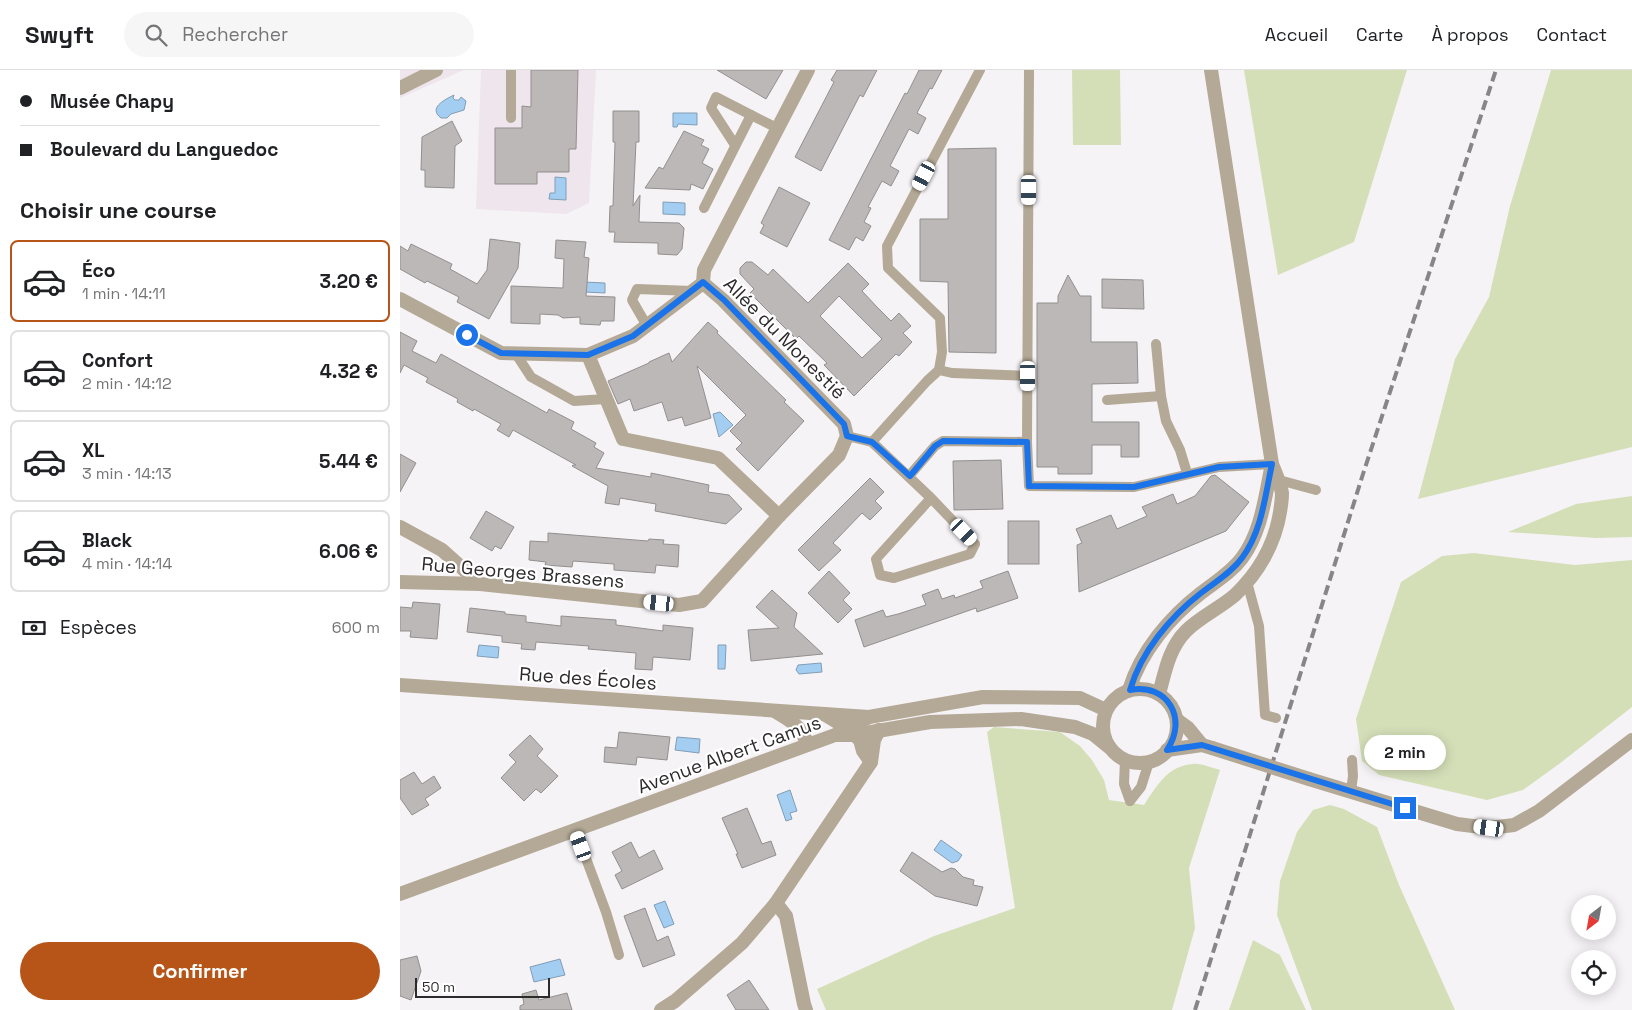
<!DOCTYPE html>
<html lang="fr">
<meta charset="utf-8">
<style>
body{margin:0;font-family:"Space Grotesk",sans-serif;background:#f6f6f6;color:#202124;height:100vh;display:flex;flex-direction:column;font-size:19px;white-space:nowrap}
*{box-sizing:border-box;margin:0}
p{font-size:16px;color:#757577}
.icon{flex:none;width:28px;height:28px;fill:none;stroke:currentColor;stroke-width:2;stroke-linecap:round;stroke-linejoin:round}
.map{position:relative;flex:1;overflow:hidden}
.drawer{display:flex;flex-direction:column;background:#fff;width:400px}
.drawer>*{flex:none}
.banner{display:grid;align-content:center;height:110px;padding:0 20px;background:#fff}
.needle{width:32px;rotate:211deg}
.buttons{position:absolute;left:1171px;top:825px;display:grid;gap:10px}
.buttons a{display:grid;place-items:center;width:45px;height:45px;border-radius:50%;background:#fff;box-shadow:0 2px 12px #0003;font-size:25px}
.scale{position:absolute;left:15px;bottom:12px;width:135px;box-sizing:border-box;padding-left:5px;border:2px solid #2c2a2b;border-top:0;font-size:14px;line-height:18px;white-space:nowrap;color:#2c2a2b;-webkit-text-stroke:4px #fff;paint-order:stroke}
.end{position:absolute;width:22px;height:22px;margin:-11px;border:6px solid #1a73e8;background:#fff;box-shadow:0 0 0 2px #fff}
.from{border-radius:50%}
.bubble{position:absolute;height:35px;border-radius:18px;background:#fff;box-shadow:0 2px 12px #0003;font-size:16px;font-weight:700;line-height:35px;text-align:center}
.car{position:absolute;width:15px;height:30px;margin:-15px -8px;border-radius:6px;box-shadow:0 0 4px 1px #0007;background:linear-gradient(#fff 24%,#345 0 40%,#fff 0 76%,#345 0 86%,#fff 0)}
.banner b{display:flex;align-items:center;gap:18px;height:48px;font-size:19px}
.banner b+b{border-top:1px solid #e0e0e0}
.banner i{width:12px;height:12px;background:#202124}
ul{padding:0;list-style:none}
li{display:flex;align-items:center;gap:15px;height:82px;margin:0 10px 8px;padding:0 10px;border:2px solid #e0e0e0;border-radius:8px}
li div{flex:1}
li b{display:block;font-size:19px}
li em{font-style:normal;font-weight:700}
li.on{border-color:#b75518}
li>.icon{width:45px;height:45px;stroke-width:1.5}
h2{padding:0 20px;font-size:22px;line-height:60px}
.pay{display:flex;align-items:center;gap:12px;height:55px;padding:0 20px;font-size:19px}
.pay p{margin-inline-start:auto}
.action{display:flex;gap:10px;margin-top:auto;padding:10px 20px}
.action a{flex:1;height:58px;border-radius:30px;background:#b75518;color:#fff;font-size:20px;font-weight:700;line-height:58px;text-align:center}
header{display:flex;align-items:center;gap:30px;box-sizing:border-box;height:70px;padding:0 25px;background:#fff;border-bottom:1px solid #e0e0e0}
header strong{font-size:24px}
nav{display:flex;gap:28px;margin-inline-start:auto;font-size:18px}
.search{width:350px;height:45px;background:#f6f6f6;display:flex;align-items:center;gap:12px;box-sizing:border-box;padding:0 18px;border-radius:28px;color:#757577;font-size:19px}
main{display:flex;flex:1;min-height:0}
.map>svg:first-child{display:block}
.built{fill:#eee5ed}
.green{fill:#d4dfb8}
.water{fill:#a4cef1;stroke:#809db6}
.building{fill:#bcb8b7;stroke:#938f8e;fill-rule:evenodd}
.lines{fill:none;stroke-linecap:round;stroke-linejoin:round}
.service{stroke:#b4a996;stroke-width:10}
.minor{stroke:#b4a996;stroke-width:14}
.tertiary{stroke:#b4a996;stroke-width:14}
.rail{stroke:#888587;stroke-width:4;stroke-dasharray:10 5;stroke-linecap:butt}
.tertiary-bridge{stroke:#b4a996;stroke-width:14}
.route{stroke:#1a73e8;stroke-width:6}
.labels{text-anchor:middle;stroke-width:4.5;stroke-linejoin:round;paint-order:stroke}
.street-label{font-size:19px;fill:#2c2a2b;stroke:#fff}
</style>
<header>
<strong>Swyft</strong>
<div class="search"><svg class="icon" aria-label="search" viewBox="0 0 24 24"><circle cx="10" cy="10" r="6"/><path d="M15 15l6 6"/></svg>Rechercher</div>
<nav><a>Accueil</a><a>Carte</a><a>À propos</a><a>Contact</a></nav>
</header>
<main>
<section class="drawer">
<div class="banner">
<b><i class="from"></i>Musée Chapy</b>
<b><i></i>Boulevard du Languedoc</b>
</div>
<h2>Choisir une course</h2>
<ul>
<li class="on"><svg class="icon" aria-label="car" viewBox="0 0 24 24"><path d="M5 17H2v-5l4-1 3-4h7l3 4 3 1v5h-3M9 17h6M6 11h13"/><circle cx="7" cy="17" r="2"/><circle cx="17" cy="17" r="2"/></svg><div><b>Éco</b><p>1 min · 14:11</p></div><em>3.20 €</em></li>
<li><svg class="icon" aria-label="car" viewBox="0 0 24 24"><path d="M5 17H2v-5l4-1 3-4h7l3 4 3 1v5h-3M9 17h6M6 11h13"/><circle cx="7" cy="17" r="2"/><circle cx="17" cy="17" r="2"/></svg><div><b>Confort</b><p>2 min · 14:12</p></div><em>4.32 €</em></li>
<li><svg class="icon" aria-label="car" viewBox="0 0 24 24"><path d="M5 17H2v-5l4-1 3-4h7l3 4 3 1v5h-3M9 17h6M6 11h13"/><circle cx="7" cy="17" r="2"/><circle cx="17" cy="17" r="2"/></svg><div><b>XL</b><p>3 min · 14:13</p></div><em>5.44 €</em></li>
<li><svg class="icon" aria-label="car" viewBox="0 0 24 24"><path d="M5 17H2v-5l4-1 3-4h7l3 4 3 1v5h-3M9 17h6M6 11h13"/><circle cx="7" cy="17" r="2"/><circle cx="17" cy="17" r="2"/></svg><div><b>Black</b><p>4 min · 14:14</p></div><em>6.06 €</em></li>
</ul>
<div class="pay"><svg class="icon" aria-label="cash" viewBox="0 0 24 24"><path d="M3 7h18v10H3z"/><circle cx="12" cy="12" r="2"/></svg>Espèces<p>600 m</p></div>
<div class="action"><a>Confirmer</a></div>
</section>
<div class="map">
<svg width="1232" height="940" viewBox="0 0 1232 940">
<rect width="100%" height="100%" fill="#f6f3f6"/>
<g class="built">
<path d="M0 0H64L0 28Z"/>
<path d="M81 0H196L189 133 166 144 76 139Z"/>
</g>
<g class="green">
<path d="M672 0H720L721 75H673Z"/>
<path d="M844 0H1007L954 172 878 205Z"/>
<path d="M1151 0H1232V377L1018 429 1055 289 1089 227 1110 136Z"/>
<path d="M1232 426V467L1196 468 1108 462 1176 434Z"/>
<path d="M1074 483 1175 495 1232 490V637L1159 694 1123 720 1087 730 979 705 962 691 956 649 1001 512 1042 486Z"/>
<path d="M594 657 660 662 680 676 692 690 704 710 709 730 744 735C757 716 767 696 793 694 801 693 812 698 820 700L789 798 795 858 772 940H426L417 919 534 866 615 838 587 662Z"/>
<path d="M930 735 944 739 977 757 999 815 1055 940H912L877 845 880 811 897 762 913 740Z"/>
<path d="M853 870 880 885 906 940H829Z"/>
</g>
<g class="water">
<path d="M54 25 53 28 55 30H59L61 27 66 31 64 40 51 44 47 48H41C28 38 44 30 54 25Z"/>
<path d="M273 43H297V55L278 54 277 57H273Z"/>
<path d="M155 107 166 108V130L149 129 150 123H155Z"/>
<path d="M263 132 285 133V145L263 144Z"/>
<path d="M184 212 205 213V223L184 222Z"/>
<path d="M320 342 333 355 319 367 313 344Z"/>
<path d="M79 575 99 577 98 588 77 586Z"/>
<path d="M318 575H326L325 599H318Z"/>
<path d="M421 593 422 602 399 604 396 600 398 595Z"/>
<path d="M277 667 300 669 299 683 275 680Z"/>
<path d="M390 720 397 741 390 743 392 749 386 751 377 725Z"/>
<path d="M541 770 562 785 558 791 552 793 534 780Z"/>
<path d="M265 831 274 854 264 858 254 835Z"/>
<path d="M160 889 165 905 134 912 130 897Z"/>
</g>
<g class="building">
<path d="M131 0H178L176 79H169V102H137V114H95V58H122V36L131 37Z"/>
<path d="M317 0H383L366 29Z"/>
<path d="M437 0H477L463 27 460 25 421 101 395 87 434 12 431 10Z"/>
<path d="M519 0H542L532 19 530 18 517 43 526 48 518 64 509 59 490 96 499 101 491 116 482 111 468 137 471 138 464 152 471 156 463 171 456 167 449 180 429 170 505 23 507 24Z"/>
<path d="M213 41H239V72H236L233 136 240 125 239 152 279 153 284 158 282 179 277 185 258 184V173L214 172 215 162H209L210 136H213L215 72H213Z"/>
<path d="M52 51 62 71 55 76 54 118 25 117V100H21L22 67Z"/>
<path d="M284 61 304 70 301 75 309 79 302 93 313 99 303 119 291 114 290 120 245 118 259 97 263 99Z"/>
<path d="M596 78V283L549 282 548 212 520 211V149H548V79Z"/>
<path d="M379 117 410 133 387 177 360 163 364 155 361 153Z"/>
<path d="M90 169 120 173 118 198 89 249 57 232 59 227 27 211 25 213 0 199V176L8 181 11 174 52 194 50 199 77 214 87 200Z"/>
<path d="M156 170 186 172 184 187 189 188 186 226 215 227 214 251H201L200 255 180 254V247L163 248 158 245 140 244V254L111 253V216L163 218 164 189 155 188Z"/>
<path d="M346 192H352L368 205 373 199 408 233 448 193 469 214 462 221 477 237 491 251 499 243 511 256 503 263 512 272 499 286 496 284 454 326 424 295 427 293 399 266 396 269 350 223 354 219 340 204V198ZM439 226 482 269 462 288 420 246Z"/>
<path d="M668 205 680 226H691V272H737L738 313 692 314V352H739V387H721V375H692V404H658V397H637V233H658V226Z"/>
<path d="M702 209 743 210 744 239 702 238Z"/>
<path d="M308 252 318 261 317 263 386 330 384 332 404 351 358 401 336 379 342 373 330 361 346 345 297 296 311 348 285 356 282 347 268 351 262 332 234 341 230 329 218 334 208 311 249 293V292L269 283 272 292Z"/>
<path d="M0 262 17 271 12 281 36 293 41 284 147 343 149 339 174 352 171 359 196 373 194 377 204 383 196 398 251 407V403L309 415 308 422 329 425 342 439 326 454 255 441 256 434 220 428 219 435 205 433 208 416 172 396 173 395H176L113 360 109 367 97 360 101 354 74 339 73 341 57 332 58 329 26 312 28 308 4 295 0 303Z"/>
<path d="M0 384 16 393 0 422Z"/>
<path d="M601 390 603 439 554 440 553 391Z"/>
<path d="M815 405 849 432 826 461 679 522 677 475 682 473 676 459 711 445 717 459 747 446 742 437 773 424 777 434 795 426 811 406Z"/>
<path d="M470 408 484 422 475 431 482 438 470 450 462 443 433 473 441 480 419 501 398 480Z"/>
<path d="M86 441 114 457 101 479 95 476 92 481 70 468Z"/>
<rect x="608" y="451" width="31" height="43"/>
<path d="M148 463 248 471 249 469 264 470 263 474 279 475 278 497 256 495 255 503 214 500V494L173 491 172 497 145 495 146 492 129 490 130 471 148 472Z"/>
<path d="M429 501 450 523 443 530 452 539 438 553 408 523Z"/>
<path d="M608 501 618 528 577 542 576 538 464 577 455 550 483 540 486 547 498 544 526 535 522 525 538 519 542 529 554 525 555 528 583 518 580 511Z"/>
<path d="M372 520 397 543 394 557 423 584 351 591 348 560 379 558 356 537Z"/>
<path d="M13 532 40 534 37 569 10 567 11 561H0V537L12 538Z"/>
<path d="M70 538 105 542V544L126 546V552L161 556V546L216 550V555L263 561V555L293 558 290 590 253 587 252 600 235 599 236 583 188 579 189 576 136 572 135 580 121 579 122 574 102 572V566L67 562Z"/>
<path d="M219 662 270 667 267 690 237 687 236 695 204 692 205 677 217 678Z"/>
<path d="M130 665 143 679 137 686 158 706 141 723 136 719 124 731 101 708 116 692 109 685Z"/>
<path d="M14 702 22 714 34 706 41 718 25 729 29 735 12 745 0 728V710Z"/>
<path d="M347 738 362 774 371 771 376 785 342 798 336 784H338L322 748Z"/>
<path d="M231 772 239 788 254 780 263 799 222 819 215 805 222 801 212 782Z"/>
<path d="M512 782 542 802 551 798 555 799 563 807 574 810 573 815 583 817 577 836 535 826 500 801Z"/>
<path d="M245 838 257 871 268 866 275 885 243 897 224 846Z"/>
<path d="M17 886 21 901 11 930 0 926V890Z"/>
<path d="M349 910 369 940H336L327 925Z"/>
<path d="M136 920 139 930 167 923 172 940H120V936L124 934 122 924Z"/>
</g>
<g class="lines">
<g class="service">
<path d="M629 0 627 372 629 416 734 417 819 397 872 394"/>
<path d="M111 48V0"/>
<path d="M335 75 311 38 316 27 351 45"/>
<path d="M304 138 351 45 377 58"/>
<path d="M247 256 232 230 237 219 292 221"/>
<path d="M756 274 761 326 766 351 780 380 787 403"/>
<path d="M116 284 131 307 174 331 206 329"/>
<path d="M539 300 552 303 628 306"/>
<path d="M707 330 761 326"/>
<path d="M447 366 472 372 531 428 476 489 480 505 494 508 570 484 575 474 531 428"/>
<path d="M472 372 527 311 539 300 542 282 540 248 488 198 487 176 580 0"/>
<path d="M509 406 535 376 543 371 627 372"/>
<path d="M879 410 916 420"/>
<path d="M847 512 859 556 865 645 876 648"/>
<path d="M725 690 724 714 730 731"/>
<path d="M951 721 953 706 952 690"/>
<path d="M730 731 741 717 749 692"/>
<path d="M175 759 206 842 219 885"/>
</g>
<g class="minor">
<path d="M0 18 36 0"/>
<path d="M0 229 101 283 188 285 233 266 303 213"/>
<path d="M188 285 223 369 318 388 379 446"/>
<path d="M0 457 42 480 80 514"/>
<path d="M0 512 80 514 279 535 302 531 379 446 439 385 447 366 444 354 323 230 303 213 304 200 408 0"/>
<path d="M0 615 469 647"/>
<path d="M376 642C390 650 403 658 407 674"/>
<path d="M424 644 447 658 460 670 463 681 471 692"/>
<path d="M376 833 386 846 404 934 406 940"/>
<path d="M261 940 275 931 342 873 376 833 471 692 474 670 479 660"/>
</g>
<g class="tertiary">
<circle cx="740" cy="656" r="37"/>
<path d="M729 620C741 581 770 547 801 523 815 512 831 503 842 488 862 461 865 426 872 394"/>
<path d="M759 624C765 602 769 578 786 561 800 547 820 538 835 525 858 503 875 474 880 442 881 436 882 429 882 423 880 412 876 404 872 394L811 0"/>
<path d="M777 650 788 658 802 675"/>
<path d="M436 665 469 647 583 627 680 628 706 640"/>
<path d="M767 680 802 675 812 678"/>
<path d="M909 709 1057 754 1089 758 1114 755 1139 741 1232 670"/>
<path d="M0 824 435 665H454L530 652 621 649 675 657 693 664 709 677"/>
</g>
<path class="rail" d="M795 940 963 404 1096 0"/>
<path class="tertiary-bridge" d="M812 678 909 709"/>
</g>
<g class="lines">
<path class="route" d="M67 265 101 283 188 285 233 266 303 212 324 230 444 354 447 366 472 372 510 406 535 376 543 371 627 372 629 416 734 417 819 397 872 394C865 426 862 461 842 488 831 503 815 512 801 523 770 547 741 582 730 620 768 613 788 649 767 680L802 675 1005 738"/>
</g>
<g class="labels">
<g class="street-label">
<text transform="translate(385 268) rotate(45)" y="7">Allée du Monestié</text>
<text transform="translate(123 502) rotate(5)" y="7">Rue Georges Brassens</text>
<text transform="translate(188 608) rotate(4)" y="7">Rue des Écoles</text>
<text transform="translate(329 684) rotate(-20)" y="7">Avenue Albert Camus</text>
</g>
</g>
</svg>
<div class="buttons">
<a><svg class="needle" viewBox="-14 -14 28 28"><path d="M0-13l5 13h-10z" fill="#e53935"/><path d="M0 13l5-13h-10z" fill="#757577"/></svg></a>
<a><svg class="icon" aria-label="locate" viewBox="0 0 24 24"><circle cx="12" cy="12" r="6"/><path d="M12 2v4M12 18v4M2 12h4M18 12h4"/></svg></a>
</div>
<div class="scale">50 m</div>
<i class="end from" style="left:67px;top:265px"></i>
<i class="end" style="left:1005px;top:738px"></i>
<div class="bubble" style="left:964px;top:665px;width:82px">2 min</div>
<i class="car" style="left:524px;top:106px;rotate:208deg"></i>
<i class="car" style="left:629px;top:120px;rotate:180deg"></i>
<i class="car" style="left:628px;top:306px;rotate:180deg"></i>
<i class="car" style="left:564px;top:462px;rotate:136deg"></i>
<i class="car" style="left:259px;top:533px;rotate:276deg"></i>
<i class="car" style="left:1089px;top:758px;rotate:278deg"></i>
<i class="car" style="left:181px;top:776px;rotate:340deg"></i>
</div>
</main>
